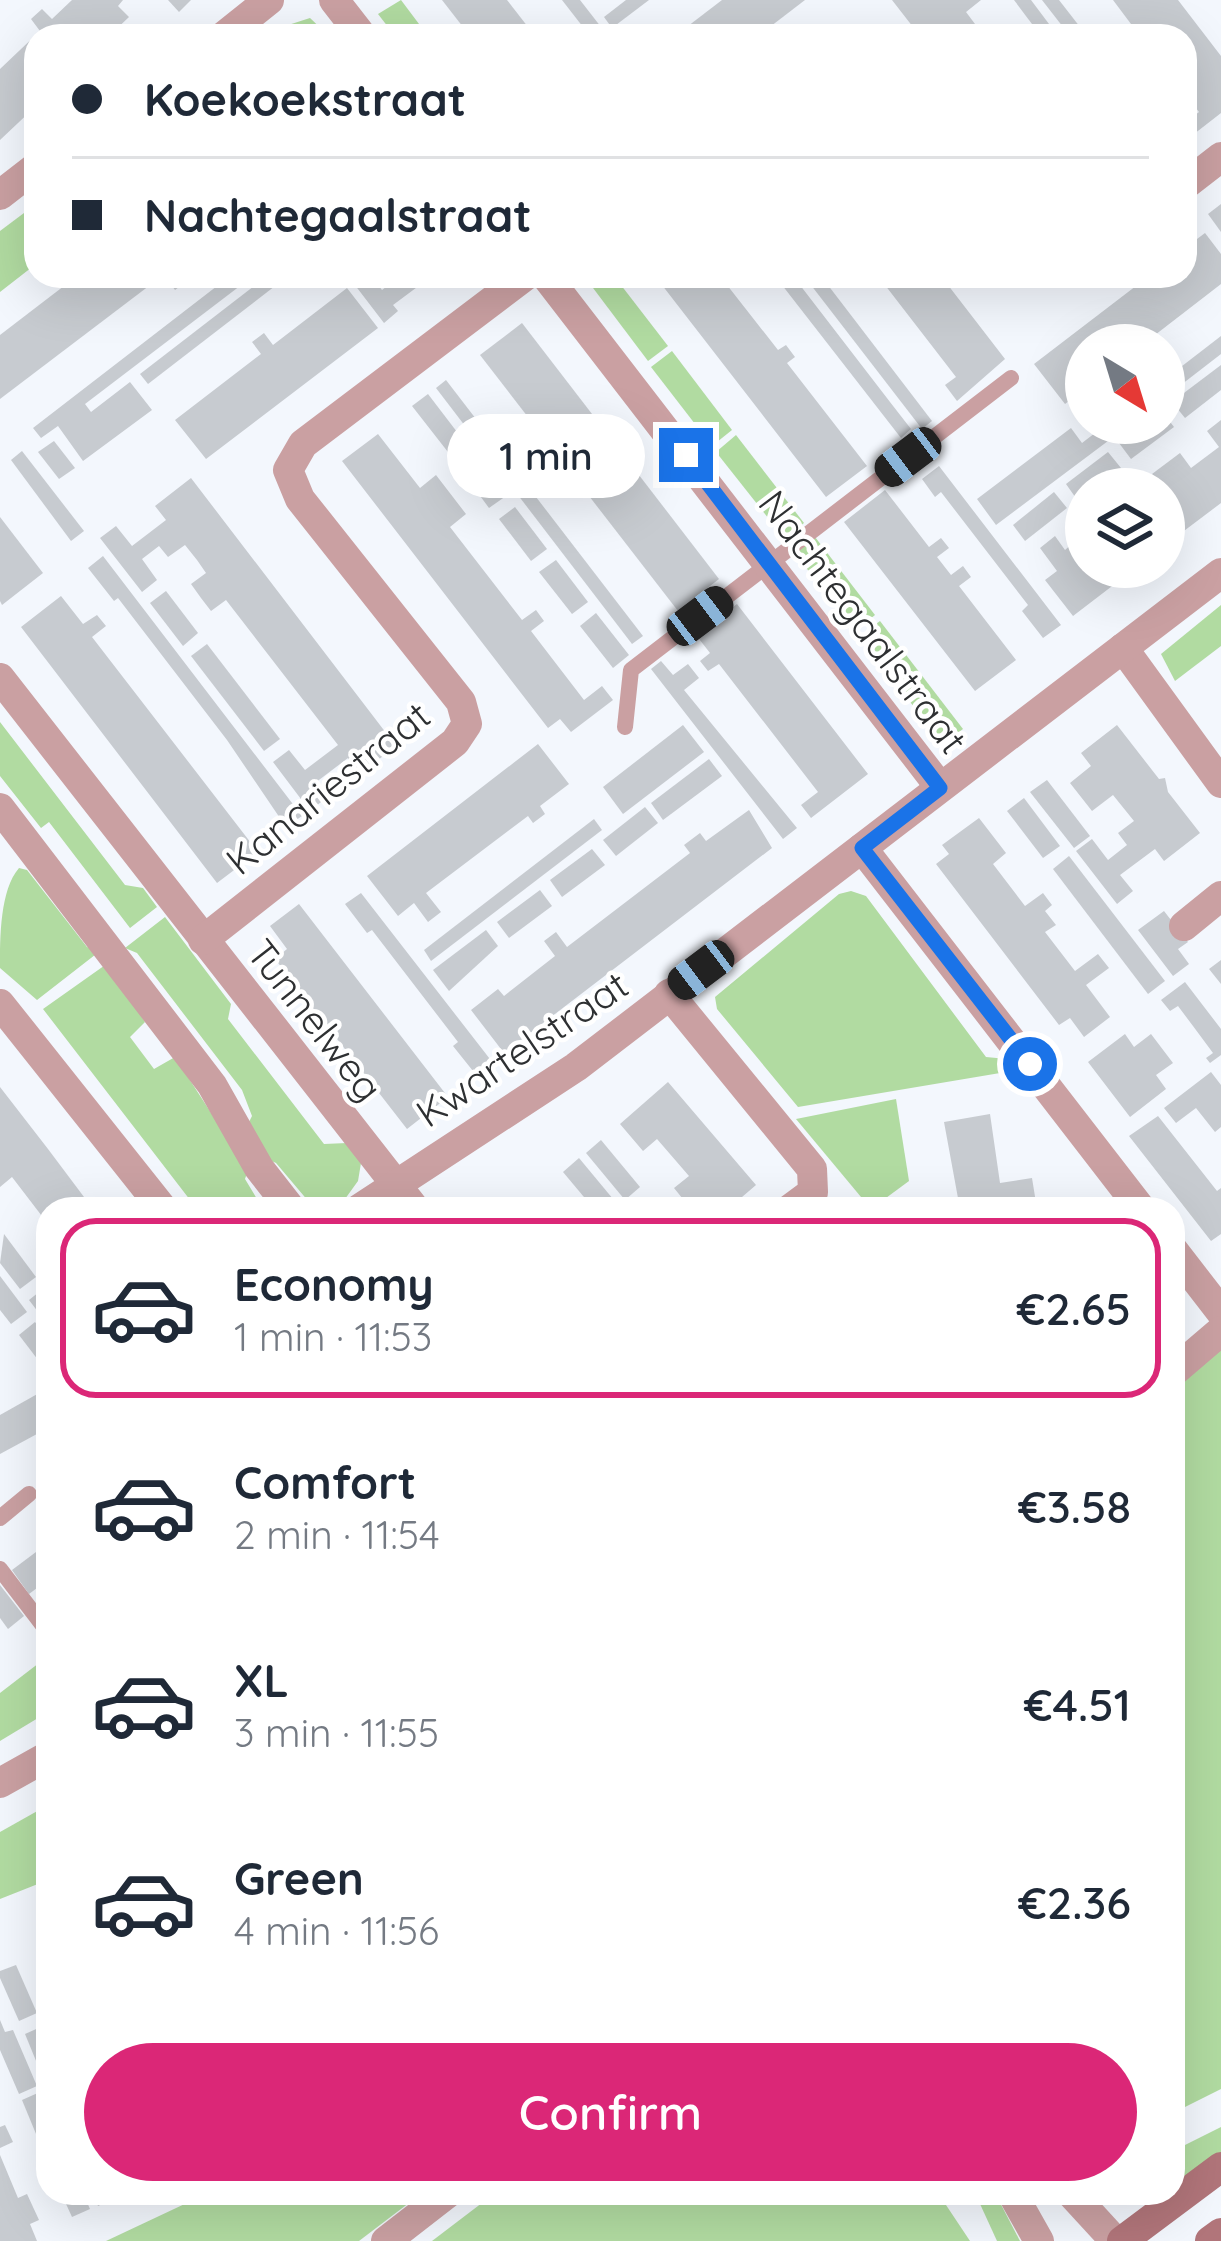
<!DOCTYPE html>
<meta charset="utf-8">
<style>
body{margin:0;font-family:Quicksand,sans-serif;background:#f2f2f3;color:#1f2937;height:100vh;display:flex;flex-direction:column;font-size:45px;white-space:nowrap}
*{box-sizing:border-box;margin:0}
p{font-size:39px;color:#747a83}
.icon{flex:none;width:66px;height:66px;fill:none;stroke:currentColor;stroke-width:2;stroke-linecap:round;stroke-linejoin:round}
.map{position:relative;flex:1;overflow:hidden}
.panel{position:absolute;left:36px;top:1197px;width:1149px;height:1008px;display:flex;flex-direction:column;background:#fff;border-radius:36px;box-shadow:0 12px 48px #0002}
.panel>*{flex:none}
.top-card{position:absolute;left:24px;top:24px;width:1173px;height:264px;border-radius:36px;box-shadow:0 12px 48px #0002;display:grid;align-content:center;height:264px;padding:0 48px;background:#fff}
.needle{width:78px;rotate:142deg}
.buttons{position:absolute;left:1065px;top:324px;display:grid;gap:24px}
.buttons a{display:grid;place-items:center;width:120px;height:120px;border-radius:50%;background:#fff;box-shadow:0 12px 48px #0002;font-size:60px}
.end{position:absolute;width:54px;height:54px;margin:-27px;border:15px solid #1a73e8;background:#fff;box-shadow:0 0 0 6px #fff}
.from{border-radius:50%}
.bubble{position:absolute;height:84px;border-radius:42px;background:#fff;box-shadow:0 12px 48px #0002;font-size:39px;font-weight:600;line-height:84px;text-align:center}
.car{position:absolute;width:36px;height:72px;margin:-36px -18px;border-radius:15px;box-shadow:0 0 9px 3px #0007;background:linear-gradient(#222 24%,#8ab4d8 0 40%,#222 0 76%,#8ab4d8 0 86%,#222 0)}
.top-card b{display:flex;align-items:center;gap:42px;height:114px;font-size:45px}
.top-card b+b{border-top:3px solid #e0e1e3}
.top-card i{width:30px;height:30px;background:#1f2937}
ul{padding:21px 0 0;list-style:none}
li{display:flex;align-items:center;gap:36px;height:180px;margin:0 24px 18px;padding:0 24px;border:6px solid transparent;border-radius:36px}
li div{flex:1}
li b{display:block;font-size:45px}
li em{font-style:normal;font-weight:600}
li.active{border-color:#db2777}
li>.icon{width:108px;height:108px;stroke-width:1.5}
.primary-button{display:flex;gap:24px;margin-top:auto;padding:24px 48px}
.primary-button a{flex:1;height:138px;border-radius:72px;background:#db2777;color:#fff;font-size:48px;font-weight:600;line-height:138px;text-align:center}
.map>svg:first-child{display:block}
.green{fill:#b1dba1}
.building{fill:#c7cbd0}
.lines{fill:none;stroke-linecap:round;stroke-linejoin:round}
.service{stroke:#caa0a2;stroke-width:16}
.minor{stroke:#caa0a2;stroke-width:30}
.secondary{stroke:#b1757a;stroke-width:30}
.route{stroke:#1a73e8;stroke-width:15}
.labels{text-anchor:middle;stroke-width:9;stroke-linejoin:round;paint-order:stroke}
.street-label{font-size:39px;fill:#2e3032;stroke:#fff}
</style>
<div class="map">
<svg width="1221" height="2241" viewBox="0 0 1221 2241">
<rect width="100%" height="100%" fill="#f3f7fd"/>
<g class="green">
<path d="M401 0 428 36H395L378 14Z"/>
<path d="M310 18 329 36H284L282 27Z"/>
<path d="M36 204V264L0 292V231Z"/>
<path d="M584 276H614L668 346 648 361Z"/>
<path d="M672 351 732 430 712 446 651 367Z"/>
<path d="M736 435 804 523 784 538 716 452Z"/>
<path d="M815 537 875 615 855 631 794 552Z"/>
<path d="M1221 605V646L1175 681 1161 654Z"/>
<path d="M880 621 963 729 948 740 936 736 860 636Z"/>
<path d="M0 722 125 885 143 888 157 907 130 928 49 822 41 828 0 776Z"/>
<path d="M19 868 27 870 87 947 100 951 37 1000 0 968C0 937 0 890 19 868Z"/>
<path d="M851 891 866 896 986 1057 1007 1059 1012 1071 798 1107 717 1009 715 997 839 894Z"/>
<path d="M165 917 231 1004 228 1019 324 1144 347 1143 361 1163 358 1181 345 1199 309 1202 276 1163 267 1159 248 1124 252 1116 242 1090 137 953 125 948Z"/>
<path d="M108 963 145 1022 130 1037 154 1069 175 1057 248 1170 245 1179 263 1209H197L43 1009Z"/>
<path d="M896 1099 909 1181 871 1209 796 1119Z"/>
<path d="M1221 1349V2089L1173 2113V1390Z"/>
<path d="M39 1663 48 1675V1712L0 1741V1693Z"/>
<path d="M48 1805V1880L0 1899V1832Z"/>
<path d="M1221 2127V2156L1173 2185V2151Z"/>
<path d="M208 2193H422L359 2241H106Z"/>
<path d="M495 2193H938L970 2241H432Z"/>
<path d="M975 2193H995L1020 2241H997Z"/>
</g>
<g class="building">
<path d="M72 0H123L118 6 129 17 109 36H36V106L0 140V69L40 31 31 19 42 9 52 19Z"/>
<path d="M168 0H191L179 12Z"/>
<path d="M442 0H507L535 36H470Z"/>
<path d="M562 0H580L608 36H590Z"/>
<path d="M626 0H649L612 28 604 17Z"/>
<path d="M722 0H805L758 36H675Z"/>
<path d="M892 0H981L966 12 984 36H920Z"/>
<path d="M1014 0H1031L1058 36H1041Z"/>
<path d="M1042 0H1059L1087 36H1070Z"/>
<path d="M1113 0H1178L1221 56V113L1194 134 1185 123 1199 112 1185 94V36H1140Z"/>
<path d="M1221 204V232L1208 214Z"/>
<path d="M1205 233 1221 254V284L1142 345H1086V400L1080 392 1065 404 1034 364 1149 276H1185V248Z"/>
<path d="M77 276H162L0 399V335Z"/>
<path d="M165 276H185L188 280 175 290Z"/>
<path d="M230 276H253L85 404 91 412 130 382 152 410 83 461 58 426 41 438 33 428Z"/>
<path d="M267 276H288L148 384 140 374Z"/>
<path d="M348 276H371L382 290 400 276H432L393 305 398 311 384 323Z"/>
<path d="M655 276H720L778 350 786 345 795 357 787 363 867 466 826 497Z"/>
<path d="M775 276H793L890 402 911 429 901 438Z"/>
<path d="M804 276H821L932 421 922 429Z"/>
<path d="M878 276H941L1005 359 957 401 945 385 956 377Z"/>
<path d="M347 288 378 328 206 459 175 420 261 354 252 342 264 333 273 345Z"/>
<path d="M522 323 719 579 678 611 480 355Z"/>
<path d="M1221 336V354L1164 398V380Z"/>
<path d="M1221 365V390L1185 418 1172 402Z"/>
<path d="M446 380 643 636 632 644 436 388Z"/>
<path d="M428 394 470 449 455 461 412 406Z"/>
<path d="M1164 414 1174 427 1131 459 1119 443 1146 423H1164Z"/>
<path d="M1221 420V503L1164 546V489L1152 474 1180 453 1191 468 1219 447 1207 431Z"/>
<path d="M1108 423H1132L996 525 977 499 1071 428 1082 443Z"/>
<path d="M378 434 420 488 436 475 466 514 450 527 522 620 536 610 544 621 531 631 584 700 602 686 613 700 571 732 560 719 548 728 342 461Z"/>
<path d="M54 441 75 468 59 479 38 452Z"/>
<path d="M22 451 84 531 71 541 11 460Z"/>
<path d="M1108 452 1121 468 1086 489 1078 501 1066 484Z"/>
<path d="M475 454 506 496 489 508 458 466Z"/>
<path d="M939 466 1061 625 1043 638 1022 611 1028 605 941 492 935 497 922 479Z"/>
<path d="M191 478 396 746 360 774 348 758 315 783 326 798 310 811 273 762 289 750 305 770 338 745 226 600 211 611 201 598 191 584 206 573 197 560 185 545 168 557 159 546 142 559 157 580 142 592 100 538 116 526 132 546 166 520 155 506Z"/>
<path d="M885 490 929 547 941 538 949 548 937 557 951 575 963 566 971 577 959 586 1016 660 975 691 844 522Z"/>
<path d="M1054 492 1067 508 1025 541 1013 525Z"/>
<path d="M515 507 547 549 531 561 499 519Z"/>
<path d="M0 517 43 573 2 605 0 601Z"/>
<path d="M1086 531V567H1137L1073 616 1045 580 1057 571 1040 548 1055 536 1065 550Z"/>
<path d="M103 556 302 816 286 827 227 740 118 598 114 601 88 568Z"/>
<path d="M556 560 588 602 572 614 539 572Z"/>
<path d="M166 591 198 633 183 646 150 603Z"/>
<path d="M61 596 83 624 97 615 106 626 92 637 258 852 217 883 21 627Z"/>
<path d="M737 604 868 774 811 818 801 805 818 792 719 664 708 671 700 661 710 653 696 635Z"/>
<path d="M596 613 629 655 613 668 580 626Z"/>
<path d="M207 644 280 739 264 751 191 656Z"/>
<path d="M661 661 673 675 688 664 699 678 684 690 797 828 783 839 651 669Z"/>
<path d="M683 725 704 752 623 814 603 787Z"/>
<path d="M1117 725 1159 779 1165 778 1168 792 1200 833 1164 861 1155 849 1120 875 1133 891 1117 904 1076 851 1092 839 1108 860 1127 845 1118 833 1134 821 1113 795 1092 811 1070 783 1091 766 1081 753Z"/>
<path d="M538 744 569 784 540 806 545 814 533 823 528 816 426 893 441 912 428 922 414 903 398 916 367 876Z"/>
<path d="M709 759 722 776 663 820 651 803Z"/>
<path d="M1047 780 1090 836 1074 848 1030 792Z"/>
<path d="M1024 798 1060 846 1043 858 1007 811Z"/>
<path d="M645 807 658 823 616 856 603 840Z"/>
<path d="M749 810 772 848 504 1053 471 1010 498 989 504 996 555 956 544 941 556 932 567 947 690 853 684 845 700 833 706 841Z"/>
<path d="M979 818 1006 853 993 864 1025 906 1043 893 1052 905 1045 911 1056 925 1045 932 1075 971 1098 954 1109 968 1086 985 1110 1017 1084 1037 1070 1018 1059 1025 936 864 949 854 942 845Z"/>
<path d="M594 819 602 830 431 961 424 950Z"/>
<path d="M592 849 605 865 562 897 550 880Z"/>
<path d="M1069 856 1165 981 1148 994 1053 869Z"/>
<path d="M540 890 552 906 509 938 497 922Z"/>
<path d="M361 893 493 1063 477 1076 453 1046 458 1042 372 930 367 933 345 904Z"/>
<path d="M299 904 448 1097 407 1129 275 959 287 949 270 926Z"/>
<path d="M1164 911 1188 942 1178 949 1189 964 1173 976 1138 930Z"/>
<path d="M486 930 498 946 449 991 433 970Z"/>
<path d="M1221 960V984L1209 969Z"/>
<path d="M1185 982 1221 1029V1055L1210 1063 1206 1058 1213 1053 1193 1026 1178 1006 1170 1011 1161 1000Z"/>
<path d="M1125 1034 1134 1047 1151 1034 1173 1063 1156 1075 1166 1089 1130 1117 1088 1062Z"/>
<path d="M1211 1072 1221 1085V1127L1215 1132 1196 1108 1176 1123 1164 1108Z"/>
<path d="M668 1082 756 1185 728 1209 712 1203 691 1209 674 1188 689 1176 657 1139 643 1151 620 1124Z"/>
<path d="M0 1087 48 1149 93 1209H48V1224L12 1177 0 1187Z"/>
<path d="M990 1114 1000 1183 1032 1178 1037 1209H960L944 1122Z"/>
<path d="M1158 1116 1217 1191 1221 1188V1234L1211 1241 1129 1136Z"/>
<path d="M601 1140 640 1187 625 1200 586 1153Z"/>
<path d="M579 1158 618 1205 613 1209H594L563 1172Z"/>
<path d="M649 1197 660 1209H634Z"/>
<path d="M4 1234 36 1277 20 1289 0 1263Z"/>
<path d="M0 1276 27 1312 11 1324 0 1310Z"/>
<path d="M44 1288 48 1292V1325L29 1300Z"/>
<path d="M35 1322 48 1339V1373L19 1335Z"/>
<path d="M48 1388V1428L0 1454V1415Z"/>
<path d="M48 1543V1567L39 1574 45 1582 29 1594 12 1570Z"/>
<path d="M0 1585 24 1616 8 1629 0 1618Z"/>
<path d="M16 1965 37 2013 19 2021 0 1978V1971Z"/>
<path d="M0 2020 5 2032 13 2030 37 2086 19 2094 0 2050Z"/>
<path d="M43 2026 48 2039V2090L25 2034Z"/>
<path d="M40 2092 48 2111V2163L22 2100Z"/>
<path d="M5 2125 13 2142 0 2148V2127Z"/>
<path d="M0 2155 18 2198 27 2194 39 2220 30 2224 37 2241H0Z"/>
<path d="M61 2193H83L90 2209 72 2217Z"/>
<path d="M92 2193H115L117 2197 98 2206Z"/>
</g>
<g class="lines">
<g class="service">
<path d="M625 727 631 670 1011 378"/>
<path d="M0 1518 29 1494"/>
<path d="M0 1569 48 1632"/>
</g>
<g class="minor">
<path d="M334 0 362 36"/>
<path d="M224 36 269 0"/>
<path d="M1185 185 1221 157"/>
<path d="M0 195 36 167"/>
<path d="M546 276 940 787"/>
<path d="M1123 648 1221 783"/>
<path d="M0 678 415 1209"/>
<path d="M0 808 212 1085 259 1168 291 1209"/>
<path d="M862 848 1141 1209"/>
<path d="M1184 926 1221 896"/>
<path d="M203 940 455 742 467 724 461 702 300 499 288 470 303 444 525 276"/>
<path d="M669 994 812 1169 813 1192 790 1209"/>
<path d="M0 1004 163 1209"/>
<path d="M359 1209 576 1067 1221 573"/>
<path d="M1173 1250 1221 1312"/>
<path d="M1173 1372 1221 1331"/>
<path d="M0 1783 48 1756"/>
<path d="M1012 2193 1039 2241"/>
<path d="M1071 2193 1115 2241"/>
<path d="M386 2241 448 2193"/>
</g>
<g class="secondary">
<path d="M1122 2241 1221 2167"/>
<path d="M1210 2241 1221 2233"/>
</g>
</g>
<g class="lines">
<path class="route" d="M686 455 940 788 862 848 1030 1064"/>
</g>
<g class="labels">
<g class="street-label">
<text transform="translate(863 622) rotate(53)" y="14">Nachtegaalstraat</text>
<text transform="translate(328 788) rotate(-39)" y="14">Kanariestraat</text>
<text transform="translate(315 1020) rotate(52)" y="14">Tunnelweg</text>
<text transform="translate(522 1049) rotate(-34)" y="14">Kwartelstraat</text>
</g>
</g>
</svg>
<div class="buttons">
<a><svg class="needle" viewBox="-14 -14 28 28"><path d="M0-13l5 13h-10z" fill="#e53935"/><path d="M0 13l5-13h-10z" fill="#747a83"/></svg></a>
<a><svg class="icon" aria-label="layers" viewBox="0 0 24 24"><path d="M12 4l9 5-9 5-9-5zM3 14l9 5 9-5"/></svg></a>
</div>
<i class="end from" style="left:1030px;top:1064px"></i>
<i class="end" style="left:686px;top:455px"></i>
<div class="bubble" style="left:447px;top:414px;width:198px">1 min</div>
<i class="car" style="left:908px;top:457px;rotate:233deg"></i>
<i class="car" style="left:700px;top:616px;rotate:53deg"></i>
<i class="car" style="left:701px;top:970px;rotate:233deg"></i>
<div class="top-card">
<b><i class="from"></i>Koekoekstraat</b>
<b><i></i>Nachtegaalstraat</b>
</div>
<section class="panel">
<ul>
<li class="active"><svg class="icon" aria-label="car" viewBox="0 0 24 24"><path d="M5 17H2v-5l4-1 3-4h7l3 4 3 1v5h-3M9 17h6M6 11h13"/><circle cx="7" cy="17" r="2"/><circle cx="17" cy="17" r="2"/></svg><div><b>Economy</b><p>1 min · 11:53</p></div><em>€2.65</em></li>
<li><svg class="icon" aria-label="car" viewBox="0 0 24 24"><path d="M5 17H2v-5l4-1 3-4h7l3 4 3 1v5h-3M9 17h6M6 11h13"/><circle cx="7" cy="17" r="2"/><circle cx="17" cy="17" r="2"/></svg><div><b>Comfort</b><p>2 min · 11:54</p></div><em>€3.58</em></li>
<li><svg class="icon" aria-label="car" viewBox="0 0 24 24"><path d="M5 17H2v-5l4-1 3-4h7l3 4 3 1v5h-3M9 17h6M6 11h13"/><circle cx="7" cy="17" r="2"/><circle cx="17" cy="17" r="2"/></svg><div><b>XL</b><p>3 min · 11:55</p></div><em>€4.51</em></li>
<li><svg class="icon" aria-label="car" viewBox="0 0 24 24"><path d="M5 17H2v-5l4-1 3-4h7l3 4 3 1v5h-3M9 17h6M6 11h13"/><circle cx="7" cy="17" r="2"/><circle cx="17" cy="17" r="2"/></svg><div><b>Green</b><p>4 min · 11:56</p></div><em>€2.36</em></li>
</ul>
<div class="primary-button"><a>Confirm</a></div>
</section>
</div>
